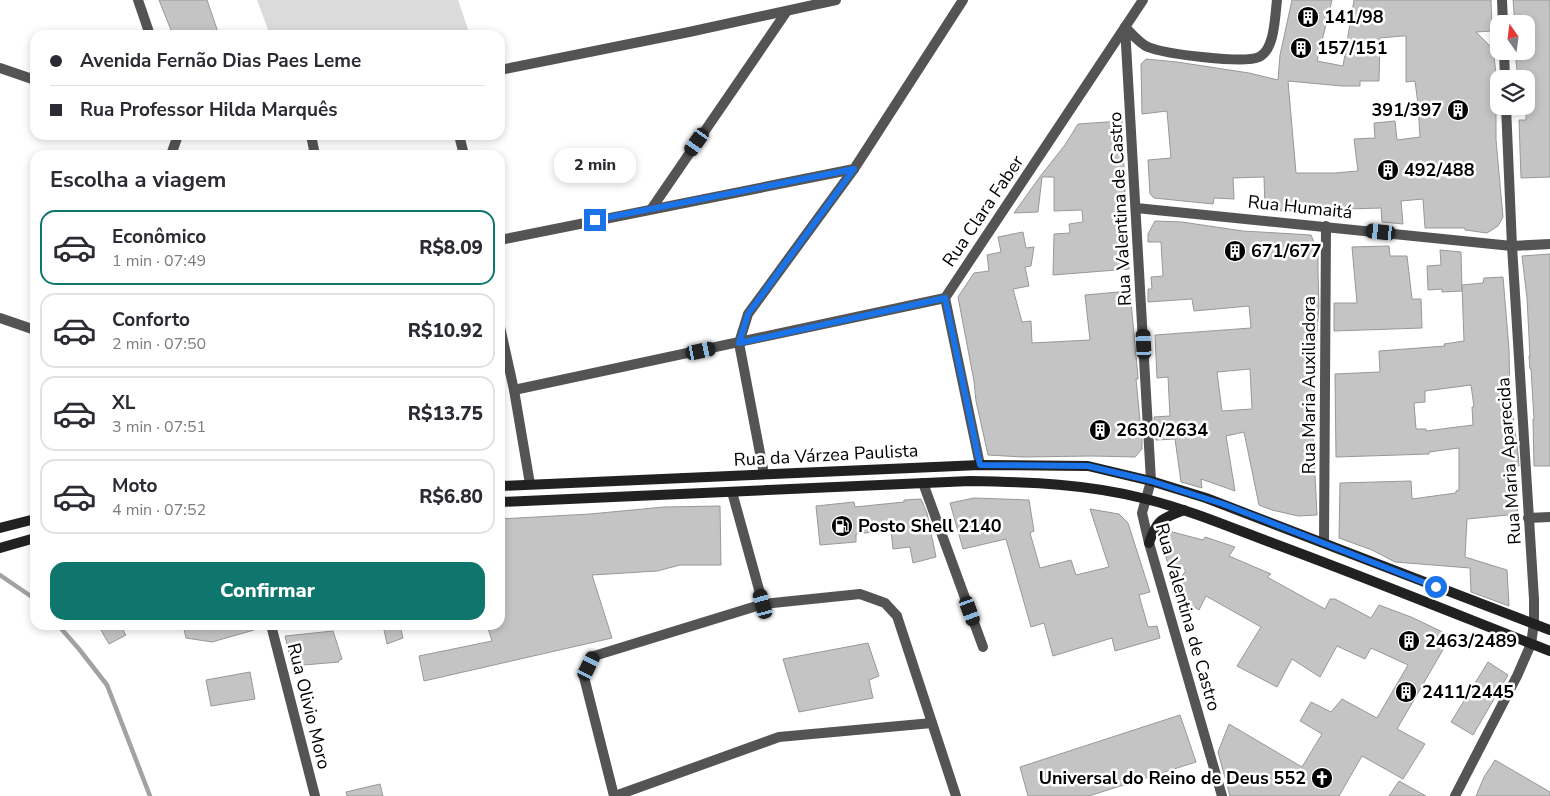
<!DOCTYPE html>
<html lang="pt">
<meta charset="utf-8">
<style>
body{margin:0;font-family:"Nunito Sans",sans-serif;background:#f2f2f3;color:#2b2b33;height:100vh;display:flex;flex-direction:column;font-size:19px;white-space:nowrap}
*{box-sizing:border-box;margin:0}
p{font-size:16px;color:#7c7c81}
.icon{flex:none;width:28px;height:28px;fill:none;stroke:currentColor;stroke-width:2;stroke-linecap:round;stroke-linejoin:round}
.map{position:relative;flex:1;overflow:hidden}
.drawer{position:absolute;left:30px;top:150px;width:475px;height:480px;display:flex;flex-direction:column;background:#fff;border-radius:15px;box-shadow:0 2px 8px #0003}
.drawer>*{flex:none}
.hud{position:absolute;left:30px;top:30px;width:475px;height:110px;border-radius:15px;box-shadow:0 2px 8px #0003;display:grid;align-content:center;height:110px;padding:0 20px;background:#fff}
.needle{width:32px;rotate:346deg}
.buttons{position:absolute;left:1490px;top:15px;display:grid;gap:10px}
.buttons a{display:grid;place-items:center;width:45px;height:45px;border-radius:10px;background:#fff;box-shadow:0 2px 8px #0003;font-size:25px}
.end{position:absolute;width:22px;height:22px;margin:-11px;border:6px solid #1a73e8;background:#fff;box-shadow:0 0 0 2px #fff}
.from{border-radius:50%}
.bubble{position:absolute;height:35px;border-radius:15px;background:#fff;box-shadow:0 2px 8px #0003;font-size:16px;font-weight:800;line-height:35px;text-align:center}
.car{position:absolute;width:15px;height:30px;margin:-15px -8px;border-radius:6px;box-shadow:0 0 4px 1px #0007;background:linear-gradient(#222 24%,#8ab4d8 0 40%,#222 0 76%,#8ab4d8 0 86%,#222 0)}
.hud b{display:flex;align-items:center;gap:18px;height:48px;font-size:19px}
.hud b+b{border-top:1px solid #e1e1e2}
.hud i{width:12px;height:12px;background:#2b2b33}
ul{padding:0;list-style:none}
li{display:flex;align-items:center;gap:15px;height:75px;margin:0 10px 8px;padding:0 10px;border:2px solid #e1e1e2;border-radius:15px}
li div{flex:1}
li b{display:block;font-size:19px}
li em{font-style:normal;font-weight:800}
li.active{border-color:#0f766e}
li>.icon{width:45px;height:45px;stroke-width:1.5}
h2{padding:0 20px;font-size:22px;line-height:60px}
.primary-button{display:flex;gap:10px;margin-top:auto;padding:10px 20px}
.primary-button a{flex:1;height:58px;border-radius:15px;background:#0f766e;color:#fff;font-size:20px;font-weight:800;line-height:58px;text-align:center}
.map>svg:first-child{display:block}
.green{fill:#dbdbdb}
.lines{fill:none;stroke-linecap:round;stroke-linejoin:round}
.stream{stroke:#a2a2a2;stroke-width:4.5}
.building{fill:#c4c4c4;stroke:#989898;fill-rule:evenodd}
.street{stroke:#545454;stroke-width:10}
.secondary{stroke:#212121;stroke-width:10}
.route{stroke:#1a73e8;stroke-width:6}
.labels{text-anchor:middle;stroke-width:5;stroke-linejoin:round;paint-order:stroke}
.poi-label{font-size:18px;font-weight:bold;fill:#000;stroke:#fff;text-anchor:start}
.street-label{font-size:18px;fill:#000;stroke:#fff}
</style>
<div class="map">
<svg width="1550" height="796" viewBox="0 0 1550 796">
<rect width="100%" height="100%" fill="#fff"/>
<path class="green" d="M257 0H458L470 35H270Z"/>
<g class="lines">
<g class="stream">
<path d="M0 575 35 599"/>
<path d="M58 625 79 649 107 685 150 796"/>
</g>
</g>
<g class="building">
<path d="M159 0H207L219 35H173Z"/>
<path d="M1292 0H1332L1317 61 1343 66 1354 0H1491L1492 31 1476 32 1493 49 1496 73V140L1503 217 1498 226 1487 233 1465 230V228H1425L1423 199 1401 201 1403 224 1382 222 1381 208 1278 211 1265 208 1264 177 1233 178 1234 199 1214 198 1213 204 1154 198 1150 194 1148 160 1171 158 1167 111 1142 114 1141 64 1146 59 1177 62 1249 73 1278 80 1280 55ZM1402 36H1406V82L1415 81 1418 104 1420 137 1397 140 1395 121 1374 123 1375 138 1354 139 1358 171 1335 173H1296L1288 81 1342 86H1360V81H1379L1380 38Z"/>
<path d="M1513 0H1550V177L1521 178 1519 120H1526V79H1518L1515 51H1526V24H1515Z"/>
<path d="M1122 121 1125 192 1122 211 1126 212 1129 269 1053 275 1054 234 1070 233 1069 224 1083 222 1082 210 1054 211V177H1042L1038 212 1014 213 1042 174 1065 145 1078 124Z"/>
<path d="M1155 221 1182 222 1243 231 1311 235 1318 252V273L1319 307 1313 375 1315 404 1313 436 1317 515 1298 516 1272 510 1259 505 1244 432 1226 436 1235 491 1201 479 1202 488 1181 482 1175 439 1156 440 1154 417 1170 416 1168 377 1157 378 1155 335 1251 328 1249 306 1194 311 1192 299 1148 302V289H1152L1151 277 1163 276 1161 242H1148V234ZM1250 369 1252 409 1222 411 1217 372Z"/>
<path d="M1023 232 1026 248 1034 247 1031 266 1025 267 1029 286 1013 289 1022 322 1031 321 1032 343 1090 340 1085 295 1130 291 1138 377V379H1136L1142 441V449L1135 457 1092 456 1022 457 988 455 976 401 974 381 958 297 974 273 989 271 987 255 1001 252 998 237Z"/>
<path d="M1389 246 1390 256H1407L1412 299H1421L1422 328 1334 331V303H1357L1352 247Z"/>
<path d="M1440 250 1461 252 1462 291 1442 292V289L1428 290 1427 266 1441 265Z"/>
<path d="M1550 254V466H1534L1533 419H1534L1531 369H1530L1529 356H1530L1527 298 1522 256Z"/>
<path d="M1503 277 1509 349 1510 394 1518 454 1519 466H1514V486L1518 514 1467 519 1465 557 1507 570 1509 606 1471 592 1470 568 1395 562 1372 550 1339 538 1340 483 1411 481 1412 499 1456 493V491L1459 490V448L1429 452V454L1336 457 1335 374 1380 372 1379 351 1445 346 1444 344 1464 341 1462 285 1483 283 1484 278ZM1471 385 1474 407H1472L1473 425 1426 431V429H1416L1414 403 1425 402V391Z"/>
<path d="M974 498 1029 500 1034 531 1030 533 1040 568 1071 560 1076 575 1109 567 1090 509 1119 514 1128 523 1150 592 1139 595 1148 627 1157 626 1160 638 1115 651 1112 638 1053 656 1044 623 1031 627 1006 539 963 549 950 503Z"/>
<path d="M921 499 927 513 936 557 913 563 910 547 893 549 891 530 856 534V542L820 545 816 506 854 502 855 507 904 502V500Z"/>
<path d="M720 506 721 565H680L657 571 592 575 612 638 424 681 419 656 492 641 487 625H500V519L590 514 664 507Z"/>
<path d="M1165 530 1203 540 1205 537 1235 547 1229 556 1271 574 1267 577 1325 609 1330 599H1335L1371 618 1379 605 1411 617 1451 636 1397 729 1425 744 1403 779 1362 756 1339 796H1230L1218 752 1229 724 1302 767 1322 734 1300 721 1311 702 1331 712 1342 699 1377 718 1408 665 1371 648 1365 659 1337 646 1320 677 1292 659 1277 687 1237 666 1261 627 1206 596 1199 610 1172 592 1186 570 1167 561 1161 537Z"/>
<path d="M98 625H120L126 635 109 644Z"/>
<path d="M183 625H260L261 628 212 642 186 638Z"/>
<path d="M383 625H400L403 638 387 644Z"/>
<path d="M333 631 342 659 339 660V662L292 666 285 636Z"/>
<path d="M868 643 879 676 869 680 873 698 799 712 783 659Z"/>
<path d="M1488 662 1508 675 1473 735 1451 722Z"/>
<path d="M250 672 255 699 211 706 206 680Z"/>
<path d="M1180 715 1196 762 1089 796H1028L1020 767Z"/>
<path d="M1495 760 1550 792V796H1476L1484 777Z"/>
<path d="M1399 781 1426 796H1389Z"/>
<path d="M380 784 383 796H347L346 792Z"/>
</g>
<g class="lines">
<g class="street">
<path d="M138 0 150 35"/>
<path d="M1502 0 1503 24"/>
<path d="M1125 27 1151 481 1142 513 1149 543 1222 796"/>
<path d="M1125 27C1131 33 1140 44 1148 47 1165 54 1244 64 1259 57 1275 50 1275 15 1277 0"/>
<path d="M1504 51 1505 79"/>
<path d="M0 68 35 80"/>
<path d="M500 70 689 32 836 0"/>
<path d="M311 135 315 155"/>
<path d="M459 135 464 155"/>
<path d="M171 155 178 135"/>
<path d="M652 208 787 11"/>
<path d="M1136 208 1512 246 1550 244"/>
<path d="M500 240 854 169"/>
<path d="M0 318 35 330"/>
<path d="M500 327 514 390 530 484"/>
<path d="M514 390 945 298"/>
<path d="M980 465 945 298 1143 0"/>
<path d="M764 474 739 343 748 314 854 169 963 0"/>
<path d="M923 483 983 647"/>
<path d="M732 492 763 604"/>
<path d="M1528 518 1550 517"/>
<path d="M1324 543 1326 226"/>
<path d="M271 625 315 796"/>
<path d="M614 796 584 677 594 656 763 604 860 594 885 603 897 616 956 796"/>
<path d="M615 796 779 737 932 723"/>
<path d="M1455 796 1517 676 1531 644 1534 623V599L1512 246 1506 106"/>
</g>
<g class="secondary">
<path d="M500 486 980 465 1088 466 1151 481 1206 498 1550 630"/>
<path d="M500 502 970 481C1029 482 1089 484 1146 499 1190 510 1232 528 1275 544 1367 578 1458 615 1550 651"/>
<path d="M0 528 35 519"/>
<path d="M1149 543C1157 519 1161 519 1184 510"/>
<path d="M0 548 35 538"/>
</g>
</g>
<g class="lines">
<path class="route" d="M595 220 854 169 748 314 739 343 945 298 980 465 1088 466 1151 481 1223 504 1436 587"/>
</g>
<defs>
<g id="building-disc" transform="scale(1.125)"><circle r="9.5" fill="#000" stroke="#fff"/><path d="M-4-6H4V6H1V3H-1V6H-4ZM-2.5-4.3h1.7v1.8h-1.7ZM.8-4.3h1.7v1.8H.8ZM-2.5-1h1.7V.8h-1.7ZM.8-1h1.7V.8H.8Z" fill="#fff"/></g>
<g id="fuel-disc" transform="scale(1.125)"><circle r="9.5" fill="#000" stroke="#fff"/><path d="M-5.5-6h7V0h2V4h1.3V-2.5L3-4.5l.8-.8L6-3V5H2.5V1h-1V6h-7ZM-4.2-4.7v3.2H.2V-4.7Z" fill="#fff"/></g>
<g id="church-disc" transform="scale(1.125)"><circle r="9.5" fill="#000" stroke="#fff"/><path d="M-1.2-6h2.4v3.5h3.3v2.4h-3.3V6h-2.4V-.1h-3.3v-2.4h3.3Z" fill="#fff"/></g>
</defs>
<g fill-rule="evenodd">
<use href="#building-disc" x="1308" y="17"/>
<use href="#building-disc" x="1301" y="48"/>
<use href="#building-disc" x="1458" y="110"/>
<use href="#building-disc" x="1388" y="170"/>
<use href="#building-disc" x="1235" y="251"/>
<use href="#building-disc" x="1100" y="430"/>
<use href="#fuel-disc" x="842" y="526"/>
<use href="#building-disc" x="1409" y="641"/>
<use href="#building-disc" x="1406" y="692"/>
<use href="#church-disc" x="1322" y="778"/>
</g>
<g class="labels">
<g class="poi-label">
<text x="1324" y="23">141/98</text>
<text x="1317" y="54">157/151</text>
<text x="1442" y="116" text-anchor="end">391/397</text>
<text x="1404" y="176">492/488</text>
<text x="1251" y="257">671/677</text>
<text x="1116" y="436">2630/2634</text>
<text x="858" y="532">Posto Shell 2140</text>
<text x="1425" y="647">2463/2489</text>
<text x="1422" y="698">2411/2445</text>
<text x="1306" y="784" text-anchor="end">Universal do Reino de Deus 552</text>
</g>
<g class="street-label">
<text transform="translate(1300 207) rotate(6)" y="6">Rua Humaitá</text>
<text transform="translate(1120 209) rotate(-93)" y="6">Rua Valentina de Castro</text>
<text transform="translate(983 211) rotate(-56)" y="6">Rua Clara Faber</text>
<text transform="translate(1309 385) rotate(-90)" y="6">Rua Maria Auxiliadora</text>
<text transform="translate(826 455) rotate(-3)" y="6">Rua da Várzea Paulista</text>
<text transform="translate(1509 461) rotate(-94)" y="6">Rua Maria Aparecida</text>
<text transform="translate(1188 617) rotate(74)" y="6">Rua Valentina de Castro</text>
<text transform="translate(309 706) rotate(76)" y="6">Rua Olivio Moro</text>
</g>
</g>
</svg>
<div class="buttons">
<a><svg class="needle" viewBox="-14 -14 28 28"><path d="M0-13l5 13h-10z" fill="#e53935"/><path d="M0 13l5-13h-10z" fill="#7c7c81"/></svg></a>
<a><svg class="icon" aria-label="layers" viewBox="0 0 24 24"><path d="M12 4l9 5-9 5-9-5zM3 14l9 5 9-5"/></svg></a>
</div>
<i class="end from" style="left:1436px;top:587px"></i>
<i class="end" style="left:595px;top:220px"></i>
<div class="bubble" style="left:554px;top:148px;width:82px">2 min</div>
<i class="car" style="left:697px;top:142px;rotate:215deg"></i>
<i class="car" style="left:1381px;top:232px;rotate:276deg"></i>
<i class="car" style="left:1144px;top:344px;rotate:357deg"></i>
<i class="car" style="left:701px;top:351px;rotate:78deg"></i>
<i class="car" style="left:763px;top:604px;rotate:345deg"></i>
<i class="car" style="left:970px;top:611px;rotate:160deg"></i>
<i class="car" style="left:589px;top:666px;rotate:26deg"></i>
<div class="hud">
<b><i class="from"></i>Avenida Fernão Dias Paes Leme</b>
<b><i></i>Rua Professor Hilda Marquês</b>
</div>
<section class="drawer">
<h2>Escolha a viagem</h2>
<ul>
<li class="active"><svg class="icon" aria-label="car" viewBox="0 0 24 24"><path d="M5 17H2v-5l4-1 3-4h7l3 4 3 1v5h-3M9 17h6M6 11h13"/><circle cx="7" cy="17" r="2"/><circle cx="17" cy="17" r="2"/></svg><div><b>Econômico</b><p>1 min · 07:49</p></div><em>R$8.09</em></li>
<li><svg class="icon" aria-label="car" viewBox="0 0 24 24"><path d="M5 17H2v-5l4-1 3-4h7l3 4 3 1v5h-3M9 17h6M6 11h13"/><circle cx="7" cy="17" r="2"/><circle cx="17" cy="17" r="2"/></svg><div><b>Conforto</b><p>2 min · 07:50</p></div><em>R$10.92</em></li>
<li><svg class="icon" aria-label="car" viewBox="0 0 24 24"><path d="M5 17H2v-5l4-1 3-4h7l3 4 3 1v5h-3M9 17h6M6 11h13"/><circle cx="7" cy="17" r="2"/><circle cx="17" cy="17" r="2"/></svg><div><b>XL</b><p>3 min · 07:51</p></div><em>R$13.75</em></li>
<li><svg class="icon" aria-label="car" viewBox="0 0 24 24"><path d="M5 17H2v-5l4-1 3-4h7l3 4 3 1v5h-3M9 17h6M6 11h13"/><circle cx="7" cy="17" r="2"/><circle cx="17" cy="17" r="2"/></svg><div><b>Moto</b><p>4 min · 07:52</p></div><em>R$6.80</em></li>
</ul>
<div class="primary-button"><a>Confirmar</a></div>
</section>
</div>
